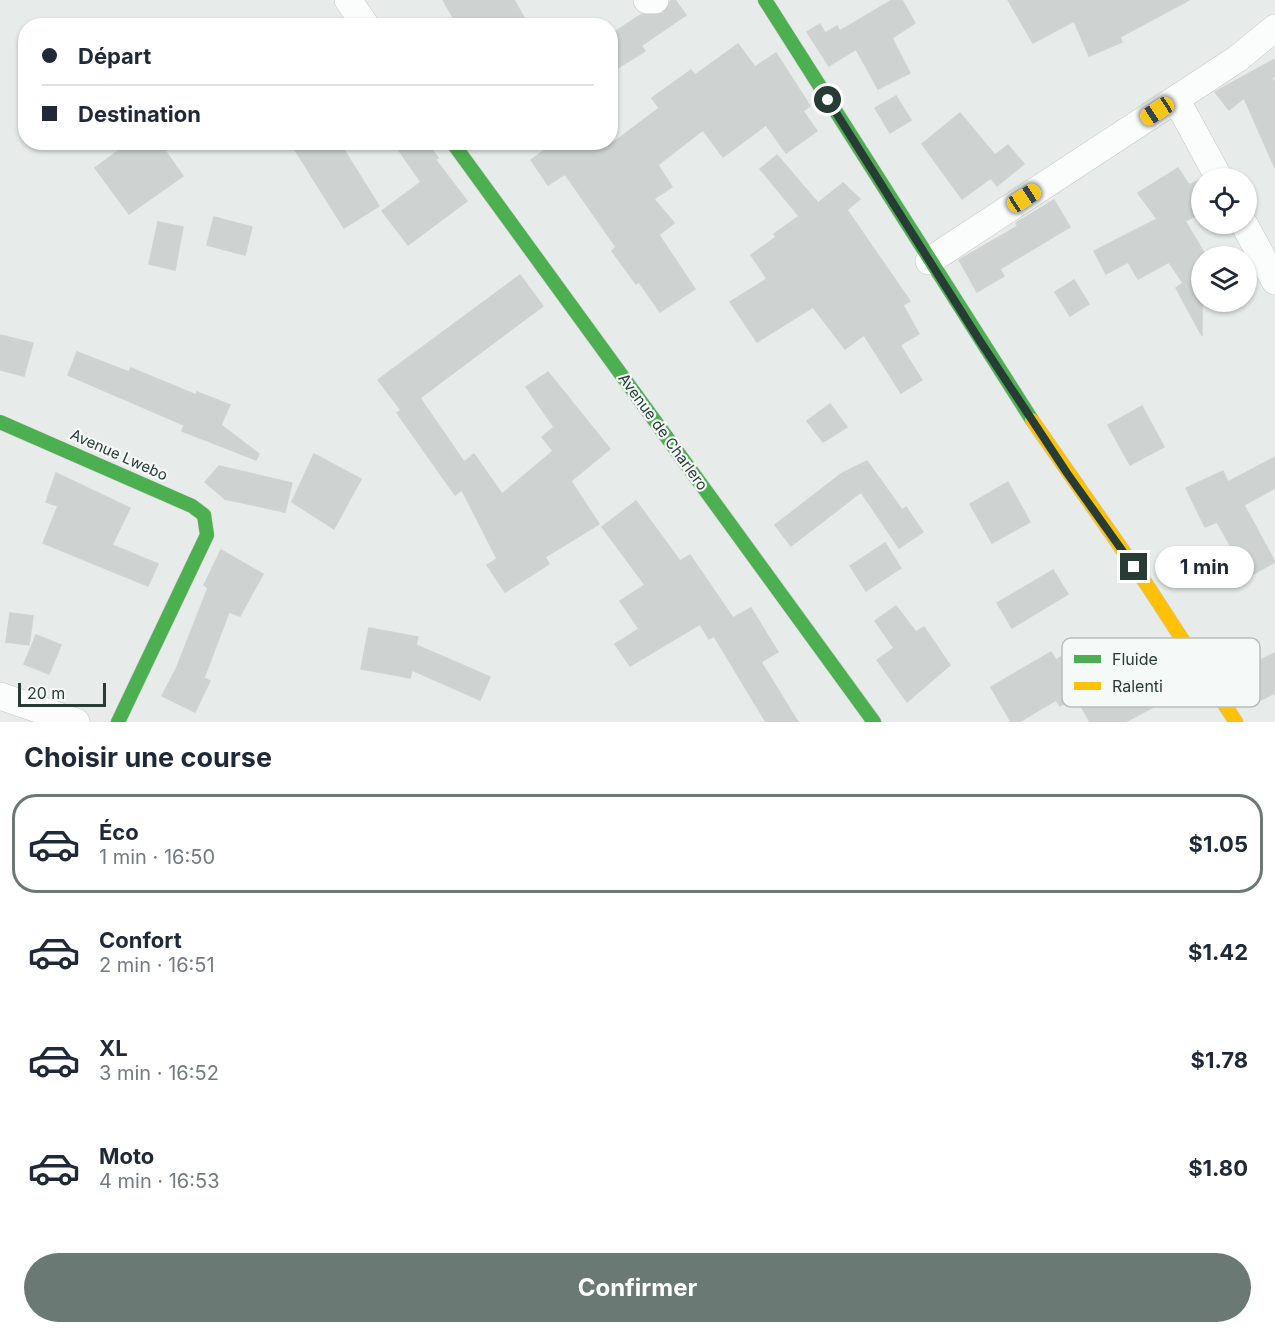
<!DOCTYPE html>
<html lang="fr">
<meta charset="utf-8">
<style>
body{margin:0;font-family:Inter,sans-serif;background:#f2f2f3;color:#1f2937;height:100vh;display:flex;flex-direction:column;font-size:22px;white-space:nowrap}
*{box-sizing:border-box;margin:0}
p{font-size:20px;color:#747a83}
.icon{flex:none;width:33px;height:33px;fill:none;stroke:currentColor;stroke-width:2;stroke-linecap:round;stroke-linejoin:round}
.map{position:relative;height:722px;overflow:hidden}
.panel{display:flex;flex-direction:column;background:#fff;flex:1}
.panel>*{flex:none}
.banner{position:absolute;left:18px;top:18px;width:600px;height:132px;border-radius:24px;box-shadow:0 2px 4px #0004;display:grid;align-content:center;height:132px;padding:0 24px;background:#fff}
.tools{position:absolute;left:1191px;top:168px;display:grid;gap:12px}
.tools a{display:grid;place-items:center;width:66px;height:66px;border-radius:50%;background:#fff;box-shadow:0 2px 4px #0004;font-size:30px}
.scale{position:absolute;left:18px;bottom:15px;width:88px;box-sizing:border-box;padding-left:6px;border:3px solid #263c35;border-top:0;font-size:16px;line-height:21px;white-space:nowrap;color:#263c35;-webkit-text-stroke:4px #f5f9f7;paint-order:stroke}
.end{position:absolute;width:27px;height:27px;margin:-14px;border:8px solid #263c35;background:#fff;box-shadow:0 0 0 3px #fff}
.from{border-radius:50%}
.bubble{position:absolute;height:42px;border-radius:21px;background:#fff;box-shadow:0 2px 4px #0004;font-size:20px;font-weight:700;line-height:42px;text-align:center}
.car{position:absolute;width:18px;height:36px;margin:-18px -9px;border-radius:8px;box-shadow:0 0 4px 2px #0007;background:linear-gradient(#f5c518 24%,#345 0 40%,#f5c518 0 76%,#345 0 86%,#f5c518 0)}
.banner b{display:flex;align-items:center;gap:21px;height:57px;font-size:22px}
.banner b+b{border-top:2px solid #e0e1e3}
.banner i{width:15px;height:15px;background:#1f2937}
ul{padding:0;list-style:none}
li{display:flex;align-items:center;gap:18px;height:99px;margin:0 12px 9px;padding:0 12px;border:3px solid transparent;border-radius:24px}
li div{flex:1}
li b{display:block;font-size:22px}
li em{font-style:normal;font-weight:700}
li.active{border-color:#6a7974}
li>.icon{width:54px;height:54px;stroke-width:1.5}
h2{padding:0 24px;font-size:27px;line-height:72px}
.cta{display:flex;gap:12px;margin-top:auto;padding:12px 24px}
.cta a{flex:1;height:69px;border-radius:36px;background:#6a7974;color:#fff;font-size:24px;font-weight:700;line-height:69px;text-align:center}
.map>svg:first-child{display:block}
.building{fill:#ced2d0;stroke:#cfd4d2;stroke-width:1.5}
.lines{fill:none;stroke-linecap:round;stroke-linejoin:round}
.street-casing{stroke:#c4c8c6;stroke-width:28}
.fast-casing{stroke:#c3c8c6;stroke-width:15}
.slow-casing{stroke:#c3c8c6;stroke-width:15}
.street{stroke:#fbfcfc;stroke-width:27}
.fast{stroke:#4caf50;stroke-width:14}
.slow{stroke:#ffc107;stroke-width:14}
.route{stroke:#263c35;stroke-width:8}
.labels{text-anchor:middle;stroke-width:4.5;stroke-linejoin:round;paint-order:stroke}
.street-label{font-size:15px;fill:#263c35;stroke:#f5f9f7}
.key{fill:#f5f9f7;stroke:#b7c0bd;stroke-width:1.5}
.key-label{font-size:16px;fill:#263c35}
</style>
<div class="map">
<svg width="1275" height="722" viewBox="0 0 1275 722">
<rect width="100%" height="100%" fill="#e7ebe9"/>
<g class="building">
<path d="M443 0H514L529 26H458Z"/>
<path d="M671 0H675L686 15 641 46 645 51 610 73V35L642 14 663 13Z"/>
<path d="M892 0H902L915 23 892 38 910 73 878 89 856 49 829 66 807 32 820 24 825 33 837 26 840 31Z"/>
<path d="M1008 0H1189L1120 37 1122 42 1089 56 1074 21 1033 43Z"/>
<path d="M738 44 755 67 776 53 810 106 803 111 817 131 786 153 766 125 723 157 703 130 658 165 672 187 654 199 674 223 659 235 695 289 660 312 639 282 636 284 612 251 616 247 565 174 548 185 531 160 556 142H614L659 108 652 98 691 70 695 75Z"/>
<path d="M1275 59V76L1272 78 1275 83V168L1244 98 1229 110 1215 92Z"/>
<path d="M896 96 911 120 890 133 875 108Z"/>
<path d="M960 113 995 155 1008 145 1024 164 997 186 991 178 962 199 922 144Z"/>
<path d="M130 142H159L183 176 129 214 95 168Z"/>
<path d="M290 142H339L379 206 344 228Z"/>
<path d="M393 142H427L438 158 435 159 467 201 408 245 382 211 421 182Z"/>
<path d="M777 155 818 203 843 183 860 199 847 210 910 301 903 305 919 334 900 345 922 380 901 393 864 335 845 349 813 307 757 342 730 302 767 279 751 255 776 237 774 234 799 216 760 169Z"/>
<path d="M1178 168 1189 185 1202 179V213L1185 221 1206 256H1202V336L1176 288 1183 283 1169 262 1138 279 1128 262 1106 274 1094 251 1157 219 1138 193Z"/>
<path d="M1054 200 1070 227 1000 269 1004 276 977 292 959 260 1018 226 1016 223Z"/>
<path d="M214 217 252 227 245 255 207 245Z"/>
<path d="M158 222 183 227 175 270 149 264Z"/>
<path d="M520 275 543 306 420 398 464 462 474 454 502 494 553 451 542 437 554 427 526 387 548 372 610 449 571 481 599 524 545 557 549 564 505 592 487 565 497 559 462 490 455 495 397 413 401 410 378 380Z"/>
<path d="M1074 280 1089 304 1070 316 1055 292Z"/>
<path d="M0 335 33 343 24 376 0 370Z"/>
<path d="M77 352 129 372 131 368 196 395 197 392 230 405 221 425 259 454 256 460 182 431 184 425 68 375Z"/>
<path d="M830 404 847 427 823 442 807 421Z"/>
<path d="M1142 406 1164 447 1130 465 1108 425Z"/>
<path d="M314 454 361 479 334 529 292 502Z"/>
<path d="M1275 457V488L1244 505 1275 562 1248 577 1217 522 1205 527 1186 488 1223 471 1228 482Z"/>
<path d="M867 461 902 510 906 507 923 532 899 548 861 492 791 546 775 525 841 474Z"/>
<path d="M219 466 292 483 285 512 225 499 205 482Z"/>
<path d="M56 473 130 508 112 545 158 564 148 586 43 543 58 506 46 502Z"/>
<path d="M1008 482 1030 522 992 543 970 504Z"/>
<path d="M636 501 680 561 690 555 733 618 751 608 778 652 761 662 798 722H766L714 636 709 639 700 624 630 666 615 644 639 629 620 601 645 585 602 527Z"/>
<path d="M885 543 901 568 866 591 850 566Z"/>
<path d="M221 550 263 574 240 616 229 612 204 678 210 681 195 712 162 696 176 669 208 588 204 585Z"/>
<path d="M1053 570 1068 594 1012 628 997 603Z"/>
<path d="M896 606 916 632 924 627 950 665 907 702 877 660 894 648 875 621Z"/>
<path d="M10 613 33 616 29 645 6 642Z"/>
<path d="M369 628 418 637 416 645 490 677 480 700 412 670 410 678 361 669Z"/>
<path d="M36 635 61 645 49 674 24 664Z"/>
<path d="M1122 645 1135 666 1141 663 1163 702 1125 722H1090L1076 697 1060 706 1056 700 1019 722H1011L991 687 1051 652 1056 660 1073 649 1085 666Z"/>
<path d="M1275 653V693L1255 703 1239 670Z"/>
</g>
<g class="lines">
<g class="street-casing">
<g id="street">
<path d="M348 0 366 26"/>
<path d="M647 0H655"/>
<path d="M1176 99 1219 178"/>
<path d="M1244 224 1275 281"/>
<path d="M929 261 1237 59 1275 28"/>
<path d="M0 696 76 722"/>
</g>
</g>
<g class="fast-casing">
<g id="fast">
<path d="M765 0 1032 420"/>
<path d="M452 142 874 722"/>
<path d="M0 422 192 506 204 515 207 535 118 722"/>
</g>
</g>
<g class="slow-casing">
<path id="slow" d="M1032 420 1147 585 1236 722"/>
</g>
<use href="#street" class="street"/>
<use href="#fast" class="fast"/>
<use href="#slow" class="slow"/>
</g>
<g class="lines">
<path class="route" d="M828 100 980 341 1067 473 1134 567"/>
</g>
<g class="labels">
<g class="street-label">
<text transform="translate(663 432) rotate(54)" y="5">Avenue de Charlero</text>
<text transform="translate(119 455) rotate(24)" y="5">Avenue Lwebo</text>
</g>
</g>
<rect x="1062" y="638" width="198" height="69" rx="9" class="key"/>
<rect x="1074" y="655" width="27" height="8" fill="#4caf50"/>
<rect x="1074" y="682" width="27" height="8" fill="#ffc107"/>
<g class="key-label">
<text x="1112" y="665">Fluide</text>
<text x="1112" y="692">Ralenti</text>
</g>
</svg>
<div class="tools">
<a><svg class="icon" aria-label="locate" viewBox="0 0 24 24"><circle cx="12" cy="12" r="6"/><path d="M12 2v4M12 18v4M2 12h4M18 12h4"/></svg></a>
<a><svg class="icon" aria-label="layers" viewBox="0 0 24 24"><path d="M12 4l9 5-9 5-9-5zM3 14l9 5 9-5"/></svg></a>
</div>
<div class="scale">20 m</div>
<i class="end from" style="left:828px;top:100px"></i>
<i class="end" style="left:1134px;top:567px"></i>
<div class="bubble" style="left:1155px;top:546px;width:99px">1 min</div>
<i class="car" style="left:1157px;top:111px;rotate:237deg"></i>
<i class="car" style="left:1024px;top:198px;rotate:57deg"></i>
<div class="banner">
<b><i class="from"></i>Départ</b>
<b><i></i>Destination</b>
</div>
</div>
<section class="panel">
<h2>Choisir une course</h2>
<ul>
<li class="active"><svg class="icon" aria-label="car" viewBox="0 0 24 24"><path d="M5 17H2v-5l4-1 3-4h7l3 4 3 1v5h-3M9 17h6M6 11h13"/><circle cx="7" cy="17" r="2"/><circle cx="17" cy="17" r="2"/></svg><div><b>Éco</b><p>1 min · 16:50</p></div><em>$1.05</em></li>
<li><svg class="icon" aria-label="car" viewBox="0 0 24 24"><path d="M5 17H2v-5l4-1 3-4h7l3 4 3 1v5h-3M9 17h6M6 11h13"/><circle cx="7" cy="17" r="2"/><circle cx="17" cy="17" r="2"/></svg><div><b>Confort</b><p>2 min · 16:51</p></div><em>$1.42</em></li>
<li><svg class="icon" aria-label="car" viewBox="0 0 24 24"><path d="M5 17H2v-5l4-1 3-4h7l3 4 3 1v5h-3M9 17h6M6 11h13"/><circle cx="7" cy="17" r="2"/><circle cx="17" cy="17" r="2"/></svg><div><b>XL</b><p>3 min · 16:52</p></div><em>$1.78</em></li>
<li><svg class="icon" aria-label="car" viewBox="0 0 24 24"><path d="M5 17H2v-5l4-1 3-4h7l3 4 3 1v5h-3M9 17h6M6 11h13"/><circle cx="7" cy="17" r="2"/><circle cx="17" cy="17" r="2"/></svg><div><b>Moto</b><p>4 min · 16:53</p></div><em>$1.80</em></li>
</ul>
<div class="cta"><a>Confirmer</a></div>
</section>
